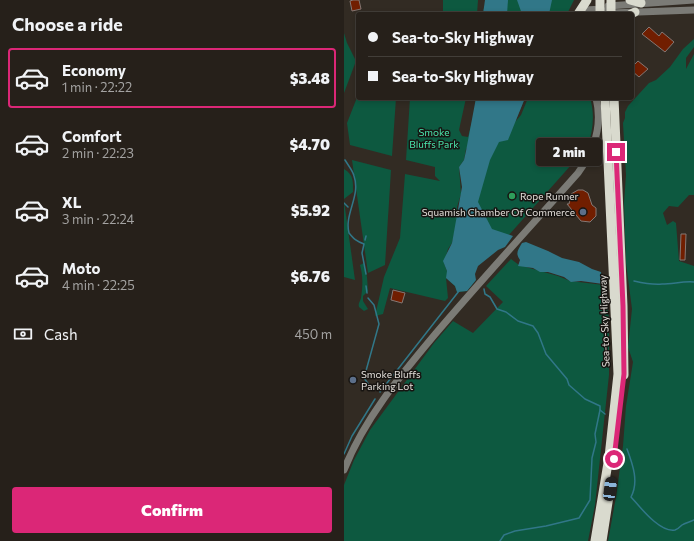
<!DOCTYPE html>
<meta charset="utf-8">
<style>
body{margin:0;font-family:Commissioner,sans-serif;background:#322d27;color:#f1f3f6;height:100vh;display:flex;flex-direction:column;font-size:15px;white-space:nowrap}
*{box-sizing:border-box;margin:0}
p{font-size:13px;color:#a4a3a2}
.icon{flex:none;width:22px;height:22px;fill:none;stroke:currentColor;stroke-width:2;stroke-linecap:round;stroke-linejoin:round}
.map{position:relative;flex:1;overflow:hidden}
.drawer{display:flex;flex-direction:column;background:#26201a;width:344px}
.drawer>*{flex:none}
.banner{position:absolute;left:12px;top:12px;width:278px;height:88px;border-radius:4px;box-shadow:0 2px 6px #0003,0 0 0 1px #423e39;display:grid;align-content:center;height:88px;padding:0 12px;background:#26201a}
.end{position:absolute;width:18px;height:18px;margin:-9px;border:5px solid #db2777;background:#fff;box-shadow:0 0 0 2px #fff}
.from{border-radius:50%}
.bubble{position:absolute;height:28px;border-radius:4px;background:#26201a;box-shadow:0 2px 6px #0003,0 0 0 1px #423e39;font-size:13px;font-weight:800;line-height:28px;text-align:center}
.car{position:absolute;width:12px;height:24px;margin:-12px -6px;border-radius:5px;box-shadow:0 0 3px 1px #0007;background:linear-gradient(#222 24%,#8ab4d8 0 40%,#222 0 76%,#8ab4d8 0 86%,#222 0)}
.banner b{display:flex;align-items:center;gap:14px;height:38px;font-size:15px}
.banner b+b{border-top:1px solid #423e39}
.banner i{width:10px;height:10px;background:#f1f3f6}
ul{padding:0;list-style:none}
li{display:flex;align-items:center;gap:12px;height:60px;margin:0 8px 6px;padding:0 4px;border:2px solid transparent;border-radius:4px}
li div{flex:1}
li b{display:block;font-size:15px}
li em{font-style:normal;font-weight:800}
li.current{border-color:#db2777}
li>.icon{width:36px;height:36px;stroke-width:1.5}
h2{padding:0 12px;font-size:18px;line-height:48px}
.pay{display:flex;align-items:center;gap:10px;height:44px;padding:0 12px;font-size:15px}
.pay p{margin-inline-start:auto}
.cta{display:flex;gap:8px;margin-top:auto;padding:8px 12px}
.cta a{flex:1;height:46px;border-radius:4px;background:#db2777;color:#fff;font-size:16px;font-weight:800;line-height:46px;text-align:center}
main{display:flex;flex:1;min-height:0}
.map>svg:first-child{display:block}
.green{fill:#0d5940}
.water{fill:#317788}
.lines{fill:none;stroke-linecap:round;stroke-linejoin:round}
.stream{stroke:#317788;stroke-width:1.5}
.building{fill:#711e00;stroke:#857874}
.tertiary{stroke:#7b7b76;stroke-width:7}
.trunk{stroke:#d9dace;stroke-width:9}
.route{stroke:#db2777;stroke-width:5}
.leisure-dot{fill:#2e9e5b;stroke:#171411;stroke-width:1.5}
.service-dot{fill:#5c6f8a;stroke:#171411;stroke-width:1.5}
.labels{text-anchor:middle;stroke-width:3;stroke-linejoin:round;paint-order:stroke}
.park-label{font-size:10px;fill:#4be6ae;stroke:#171411}
.poi-label{font-size:10px;fill:#e3dfda;stroke:#171411;text-anchor:start}
.street-label{font-size:10px;fill:#e3dfda;stroke:#171411}
</style>
<main>
<section class="drawer">
<h2>Choose a ride</h2>
<ul>
<li class="current"><svg class="icon" aria-label="car" viewBox="0 0 24 24"><path d="M5 17H2v-5l4-1 3-4h7l3 4 3 1v5h-3M9 17h6M6 11h13"/><circle cx="7" cy="17" r="2"/><circle cx="17" cy="17" r="2"/></svg><div><b>Economy</b><p>1 min · 22:22</p></div><em>$3.48</em></li>
<li><svg class="icon" aria-label="car" viewBox="0 0 24 24"><path d="M5 17H2v-5l4-1 3-4h7l3 4 3 1v5h-3M9 17h6M6 11h13"/><circle cx="7" cy="17" r="2"/><circle cx="17" cy="17" r="2"/></svg><div><b>Comfort</b><p>2 min · 22:23</p></div><em>$4.70</em></li>
<li><svg class="icon" aria-label="car" viewBox="0 0 24 24"><path d="M5 17H2v-5l4-1 3-4h7l3 4 3 1v5h-3M9 17h6M6 11h13"/><circle cx="7" cy="17" r="2"/><circle cx="17" cy="17" r="2"/></svg><div><b>XL</b><p>3 min · 22:24</p></div><em>$5.92</em></li>
<li><svg class="icon" aria-label="car" viewBox="0 0 24 24"><path d="M5 17H2v-5l4-1 3-4h7l3 4 3 1v5h-3M9 17h6M6 11h13"/><circle cx="7" cy="17" r="2"/><circle cx="17" cy="17" r="2"/></svg><div><b>Moto</b><p>4 min · 22:25</p></div><em>$6.76</em></li>
</ul>
<div class="pay"><svg class="icon" aria-label="cash" viewBox="0 0 24 24"><path d="M3 7h18v10H3z"/><circle cx="12" cy="12" r="2"/></svg>Cash<p>450 m</p></div>
<div class="cta"><a>Confirm</a></div>
</section>
<div class="map">
<svg width="350" height="541" viewBox="0 0 350 541">
<rect width="100%" height="100%" fill="#322b23"/>
<g class="green">
<path d="M99 0H134L133 14H99Z"/>
<path d="M161 0H192V14H139L140 8Z"/>
<path d="M199 0H230L223 14H199Z"/>
<path d="M0 33 3 43 12 61 0 93Z"/>
<path d="M350 39V47L342 58V69L350 54V195H345L334 207 325 206 319 213 323 225 329 221 332 223 335 261 350 266V541H264L272 497 279 446 282 406 289 362 284 347 288 309 282 263 280 203 282 175 279 123 281 118V112L284 106 305 83 312 80 326 67 339 49Z"/>
<path d="M14 95V98H52L48 156 6 145 3 123Z"/>
<path d="M66 98H122L115 130 118 136 124 137 130 114 132 98H169L122 149 120 160 115 167 117 194 113 207 114 216 108 243 104 249 100 263 103 271 131 281 123 291 113 292 111 286 102 278 104 298 101 301 46 288 39 314 31 316 40 277 56 238 61 174 96 181 91 176V167L62 160Z"/>
<path d="M181 98 171 122 177 115 184 98H246C251 114 249 130 244 146L163 237 146 229 131 200 142 157Z"/>
<path d="M8 160 47 170 41 265 24 273Z"/>
<path d="M0 169C10 175 9 182 9 192L0 199Z"/>
<path d="M0 201 11 280 0 277Z"/>
<path d="M167 259 175 265 214 276 226 281 260 285 265 319V375L251 505 244 541H0V485L10 460 26 430 90 343 109 321 129 333 159 302 142 286Z"/>
<path d="M20 263 23 277 24 291 19 296V301L24 309 20 311 15 307C14 303 16 302 17 298 19 286 19 276 16 265Z"/>
</g>
<g class="water">
<path d="M141 0H164L163 14H139Z"/>
<path d="M173 0H208L205 14H178Z"/>
<path d="M132 98H181L164 140 155 142 146 160 134 202 148 229 169 236 161 247 154 250 134 266 131 274 132 280 123 291 113 292 111 286 102 278 103 271 99 261 108 243 118 187 115 167 120 160 122 151Z"/>
<path d="M182 242 204 251 218 258 235 262 248 269 257 272 259 284 237 281 227 282 220 277 204 272H196L189 268 174 266 176 260C171 253 174 250 178 243Z"/>
</g>
<g class="lines">
<g class="stream">
<path d="M1 160C4 165 9 171 10 176 17 196 0 214 5 233 10 239 12 241 20 244L18 253 22 274"/>
<path d="M0 203 4 207"/>
<path d="M21 240 22 236"/>
<path d="M290 281C299 283 308 285 318 284 329 284 339 281 350 282"/>
<path d="M22 286 23 293"/>
<path d="M140 289 141 294 146 297 153 309 162 312 174 321 189 326 194 333 202 354 223 379 225 385 241 399 256 406V410L261 414"/>
<path d="M24 298 30 305 35 324 20 378 25 385 38 389"/>
<path d="M36 392 115 291"/>
<path d="M283 449C289 465 295 482 287 497 296 507 316 533 331 530 334 529 336 527 338 525 341 523 346 522 350 520"/>
<path d="M0 454 8 436 31 399"/>
<path d="M156 541 160 535 171 531 202 526 235 518 246 500 248 458 252 442 251 434 256 410"/>
</g>
</g>
<g class="building">
<path d="M9 0H15L17 9 8 11 6 1Z"/>
<path d="M305 27 315 36 318 32 330 42 321 52 298 34Z"/>
<path d="M294 61 304 69 295 77 288 71V67Z"/>
<path d="M234 190H239L244 193 248 205 252 208V216L246 222 237 221 223 204H225L227 194Z"/>
<path d="M337 234H342L341 260H336Z"/>
<path d="M49 290 61 293 58 303 47 300Z"/>
</g>
<g class="lines">
<g class="tertiary">
<path d="M264 6 350 0"/>
<path d="M235 14C245 7 256 9 267 13L350 10"/>
<path d="M0 470C21 417 57 375 93 332 139 278 187 226 234 173 250 151 259 126 252 98"/>
</g>
<g class="trunk">
<path d="M256 0V14"/>
<path d="M267 0V14"/>
<path d="M286 0 297 3"/>
<path d="M234 14 243 0"/>
<path d="M287 14 291 12"/>
<path d="M270 98 279 306 280 375"/>
<path d="M251 541 265 457 274 374 261 98"/>
<path d="M258 541 267 483"/>
</g>
</g>
<g class="lines">
<path class="route" d="M270 459 280 374 279 306 272 152"/>
</g>
<circle class="leisure-dot" cx="168" cy="196" r="4"/>
<g class="service-dot">
<circle cx="239" cy="212" r="4"/>
<circle cx="9" cy="380" r="4"/>
</g>
<g class="labels">
<g class="park-label">
<text x="90" y="136">Smoke<tspan x="90" dy="12">Bluffs Park</tspan></text>
</g>
<g class="poi-label">
<text x="176" y="200">Rope Runner</text>
<text x="231" y="216" text-anchor="end">Squamish Chamber Of Commerce</text>
<text x="17" y="378">Smoke Bluffs<tspan x="17" dy="12">Parking Lot</tspan></text>
</g>
<g class="street-label">
<text transform="translate(260 321) rotate(-92)" y="4">Sea-to-Sky Highway</text>
</g>
</g>
</svg>
<i class="end from" style="left:270px;top:459px"></i>
<i class="end" style="left:272px;top:152px"></i>
<div class="bubble" style="left:192px;top:138px;width:66px">2 min</div>
<i class="car" style="left:266px;top:489px;rotate:8deg"></i>
<div class="banner">
<b><i class="from"></i>Sea-to-Sky Highway</b>
<b><i></i>Sea-to-Sky Highway</b>
</div>
</div>
</main>
